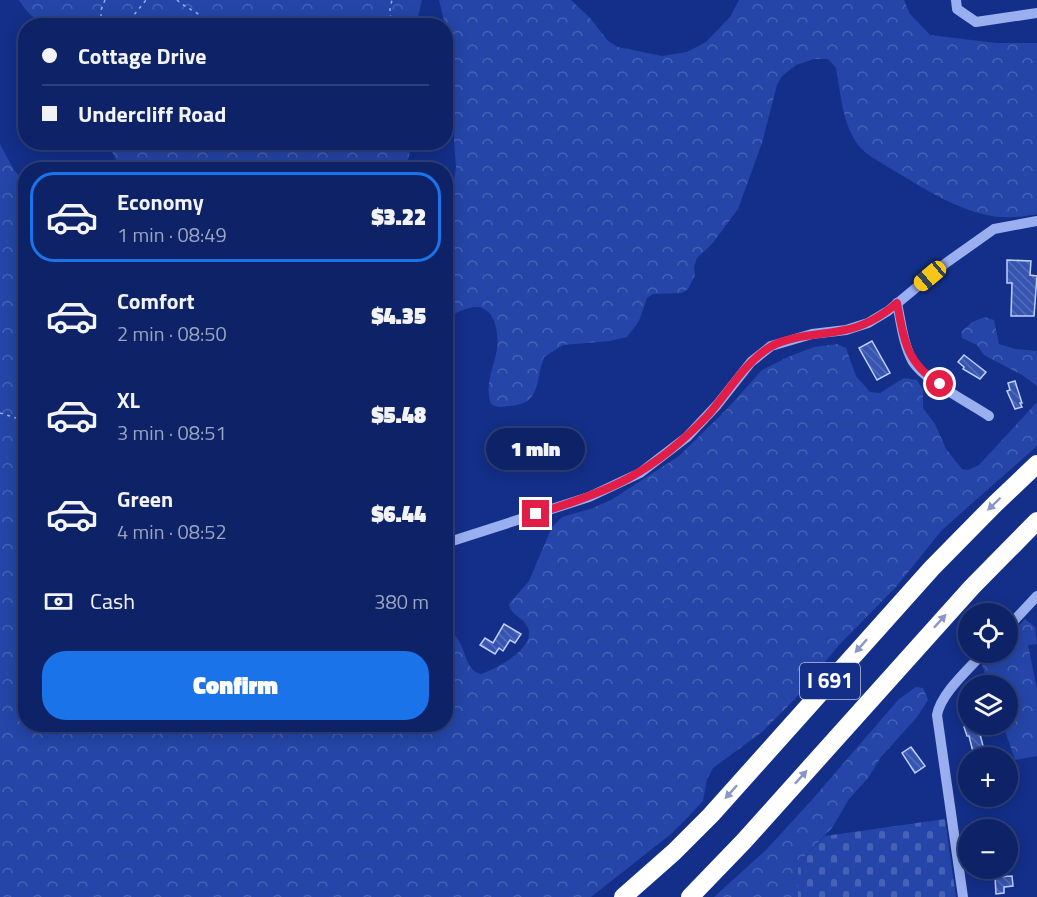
<!DOCTYPE html>
<meta charset="utf-8">
<style>
body{margin:0;font-family:"Titillium Web",sans-serif;background:#172b6d;color:#f1f3f6;height:100vh;display:flex;flex-direction:column;font-size:22px;white-space:nowrap}
*{box-sizing:border-box;margin:0}
p{font-size:20px;color:#9ba4c0}
.icon{flex:none;width:33px;height:33px;fill:none;stroke:currentColor;stroke-width:2;stroke-linecap:round;stroke-linejoin:round}
.map{position:relative;flex:1;overflow:hidden}
.sheet{position:absolute;left:18px;top:162px;width:435px;height:570px;display:flex;flex-direction:column;background:#0e2367;border-radius:24px;box-shadow:0 3px 15px #0003,0 0 0 2px #2e407b}
.sheet>*{flex:none}
.banner{position:absolute;left:18px;top:18px;width:435px;height:132px;border-radius:24px;box-shadow:0 3px 15px #0003,0 0 0 2px #2e407b;display:grid;align-content:center;height:132px;padding:0 24px;background:#0e2367}
.tools{position:absolute;left:958px;top:603px;display:grid;gap:12px}
.tools a{display:grid;place-items:center;width:60px;height:60px;border-radius:50%;background:#0e2367;box-shadow:0 3px 15px #0003,0 0 0 2px #2e407b;font-size:30px}
.end{position:absolute;width:27px;height:27px;margin:-14px;border:8px solid #e11d48;background:#fff;box-shadow:0 0 0 3px #fff}
.from{border-radius:50%}
.bubble{position:absolute;height:42px;border-radius:21px;background:#0e2367;box-shadow:0 3px 15px #0003,0 0 0 2px #2e407b;font-size:20px;font-weight:800;line-height:42px;text-align:center}
.car{position:absolute;width:18px;height:36px;margin:-18px -9px;border-radius:8px;box-shadow:0 0 4px 2px #0007;background:linear-gradient(#f5c518 24%,#345 0 40%,#f5c518 0 76%,#345 0 86%,#f5c518 0)}
.banner b{display:flex;align-items:center;gap:21px;height:57px;font-size:22px}
.banner b+b{border-top:2px solid #2e407b}
.banner i{width:15px;height:15px;background:#f1f3f6}
ul{padding:10px 0 0;list-style:none}
li{display:flex;align-items:center;gap:18px;height:90px;margin:0 12px 9px;padding:0 12px;border:3px solid transparent;border-radius:24px}
li div{flex:1}
li b{display:block;font-size:22px}
li em{font-style:normal;font-weight:800}
li.selected{border-color:#1a73e8}
li>.icon{width:54px;height:54px;stroke-width:1.5}
.pay{display:flex;align-items:center;gap:15px;height:66px;padding:0 24px;font-size:22px}
.pay p{margin-inline-start:auto}
.primary-button{display:flex;gap:12px;margin-top:auto;padding:12px 24px}
.primary-button a{flex:1;height:69px;border-radius:24px;background:#1a73e8;color:#fff;font-size:24px;font-weight:800;line-height:69px;text-align:center}
.map>svg:first-child{display:block}
.forest{fill:url(#forest-crowns)}
.cemetery{fill:url(#cemetery-stones)}
.building{fill:url(#building-back-hatch);stroke:#bfcefc;stroke-width:1.5}
.lines{fill:none;stroke-linecap:round;stroke-linejoin:round}
.path{stroke:#99aff0;stroke-width:1.5;stroke-dasharray:3 4.5;stroke-linecap:butt}
.minor{stroke:#99aff0;stroke-width:10}
.highway{stroke:#fff;stroke-width:18}
.oneway{fill:#8997c4}
.route{stroke:#e11d48;stroke-width:8}
.labels{text-anchor:middle;stroke-width:6;stroke-linejoin:round;paint-order:stroke}
.shield{fill:#132f89;stroke:#b8c1dc;stroke-width:1.5}
.shield-label{font-size:21px;font-weight:bold;fill:#fff}
</style>
<div class="map">
<svg width="1037" height="897" viewBox="0 0 1037 897">
<defs>
<pattern id="forest-crowns" width="20" height="18" patternUnits="userSpaceOnUse" patternTransform="scale(1.5)"><rect width="20" height="18" fill="#2546a8"/><path d="M2 6a3 3 0 1 1 6 0M12 15a3 3 0 1 1 6 0" fill="none" stroke="#4662b5"/></pattern>
<pattern id="cemetery-stones" width="16" height="16" patternUnits="userSpaceOnUse" patternTransform="scale(1.5)"><rect width="16" height="16" fill="#2546a8"/><path d="M2 7V4a2 2 0 0 1 4 0v3zM10 15v-3a2 2 0 0 1 4 0v3z" fill="#4662b5"/></pattern>
<pattern id="building-back-hatch" width="6" height="6" patternUnits="userSpaceOnUse" patternTransform="scale(1.5)"><rect width="6" height="6" fill="#3655b1"/><path d="M-1 5l2 2M0 0l6 6M5-1l2 2" fill="none" stroke="#546ebd"/></pattern>
</defs>
<rect width="100%" height="100%" fill="#132f89"/>
<g class="forest">
<path d="M19 0H422L416 25 52 26C36 21 28 15 19 0Z"/>
<path d="M439 0H571L590 18 608 41 618 47 662 56 687 52 706 42 730 17 739 0H904L910 14 930 35 996 43H1037V214C1021 217 1004 219 987 215 953 208 918 185 888 167 879 161 866 155 859 146 842 124 841 94 836 68L828 59H814L796 65 782 76 777 85 762 143 738 209 712 244 697 258 694 267 695 275 688 289 682 293 653 294 647 298 639 321 627 337 610 341 563 345 544 357C535 381 542 404 509 406 501 407 498 408 491 404 484 384 494 368 497 349 499 335 496 308 477 307 466 307 454 314 446 318V219L452 194 456 167 454 140 455 112 447 33Z"/>
<path d="M108 143H412L408 160 403 170 120 169Z"/>
<path d="M0 144 14 170 26 183V724H376L384 730 397 732 405 730 412 725 446 724V617C448 627 455 634 460 643 466 654 467 671 481 674 496 669 539 647 527 626 522 616 511 616 509 604L529 581 552 527 562 517 590 509 611 500 679 456 727 409 762 370 788 357 814 347 837 344 846 348 856 376 870 392 880 393 904 378 917 380 923 390V408L935 424 946 449 962 469 968 470 979 465 1037 402V446L942 530 896 587 839 645 793 701 762 732 713 768 707 779 703 801 687 818 671 834 591 897H0Z"/>
<path d="M985 317 994 320 999 344 1015 349 1037 351V386L1022 375 984 355 977 345 962 338 961 332 972 322Z"/>
<path d="M1025 619 1035 627 1037 644 1028 645 1037 689V756L1015 760 1003 725 1008 724V686L989 685 982 665 994 653 1008 652V637Z"/>
<path d="M916 687 923 688 928 700 917 717 881 757 868 778 849 799 832 828 805 856 798 868V897H714L766 850 810 802 899 699Z"/>
</g>
<path class="cemetery" d="M945 819 956 897H798V868L805 856 825 836Z"/>
<g class="building">
<path d="M1007 260 1031 261 1030 275 1037 276 1034 316H1011L1012 283H1007Z"/>
<path d="M872 341 890 373 877 380 859 348Z"/>
<path d="M964 355 986 372 980 379 963 369 964 367 958 362Z"/>
<path d="M1015 381 1022 403H1020L1022 407 1015 409 1007 391 1010 390 1008 383Z"/>
<path d="M504 624 521 634 515 643 510 640 503 651 499 648 495 654 480 645 485 638 493 643Z"/>
<path d="M973 724H987L989 732 980 734 985 754 974 756 969 736H967L964 727Z"/>
<path d="M911 747 925 766 915 773 902 753Z"/>
<path d="M1012 876 1013 886 1004 887V893L996 894 995 877Z"/>
</g>
<g class="lines">
<g class="path">
<path d="M105 0 101 10V21L106 26"/>
<path d="M177 0C188 10 203 14 213 26"/>
<path d="M125 26 146 0"/>
<path d="M391 26 390 9 392 0"/>
<path d="M0 413 26 421"/>
</g>
<g class="minor">
<path d="M956 0 957 9 976 22 1037 13"/>
<path d="M897 303C901 322 903 344 913 362 924 380 970 403 989 416"/>
<path d="M446 543 589 497 640 473 687 437 717 405 751 362 771 346 812 334 846 330 868 323 888 311 946 263 994 229 1037 221"/>
<path d="M1008 627 1037 596"/>
<path d="M963 897 937 715C941 693 969 669 984 652"/>
</g>
<g class="highway">
<path d="M623 897 674 852 711 815 932 568 995 504 1037 464"/>
<path d="M690 897 744 841 972 587 1037 521"/>
</g>
</g>
<defs><path id="oneway-solid" d="M-6-.8H1V-3.2L6.5 0L1 3.2V.8H-6Z" transform="scale(1.5)"/></defs>
<g class="oneway">
<use href="#oneway-solid" transform="translate(994 504) rotate(136)"/>
<use href="#oneway-solid" transform="translate(940 621) rotate(-48)"/>
<use href="#oneway-solid" transform="translate(861 646) rotate(132)"/>
<use href="#oneway-solid" transform="translate(801 777) rotate(-48)"/>
<use href="#oneway-solid" transform="translate(731 792) rotate(132)"/>
</g>
<g class="lines">
<path class="route" d="M536 514C611 491 653 473 708 415 728 393 744 363 770 347 790 335 823 335 845 330 865 326 882 316 897 303 904 340 906 363 940 384"/>
</g>
<g class="labels">
<rect class="shield" x="800" y="663" width="60" height="36" rx="4.5"/>
<g class="shield-label">
<text x="830" y="688">I 691</text>
</g>
</g>
</svg>
<div class="tools">
<a><svg class="icon" aria-label="locate" viewBox="0 0 24 24"><circle cx="12" cy="12" r="6"/><path d="M12 2v4M12 18v4M2 12h4M18 12h4"/></svg></a>
<a><svg class="icon" aria-label="layers" viewBox="0 0 24 24"><path d="M12 4l9 5-9 5-9-5zM3 14l9 5 9-5"/></svg></a>
<a>+</a>
<a>−</a>
</div>
<i class="end from" style="left:940px;top:384px"></i>
<i class="end" style="left:536px;top:514px"></i>
<div class="bubble" style="left:486px;top:428px;width:99px">1 min</div>
<i class="car" style="left:930px;top:276px;rotate:230deg"></i>
<div class="banner">
<b><i class="from"></i>Cottage Drive</b>
<b><i></i>Undercliff Road</b>
</div>
<section class="sheet">
<ul>
<li class="selected"><svg class="icon" aria-label="car" viewBox="0 0 24 24"><path d="M5 17H2v-5l4-1 3-4h7l3 4 3 1v5h-3M9 17h6M6 11h13"/><circle cx="7" cy="17" r="2"/><circle cx="17" cy="17" r="2"/></svg><div><b>Economy</b><p>1 min · 08:49</p></div><em>$3.22</em></li>
<li><svg class="icon" aria-label="car" viewBox="0 0 24 24"><path d="M5 17H2v-5l4-1 3-4h7l3 4 3 1v5h-3M9 17h6M6 11h13"/><circle cx="7" cy="17" r="2"/><circle cx="17" cy="17" r="2"/></svg><div><b>Comfort</b><p>2 min · 08:50</p></div><em>$4.35</em></li>
<li><svg class="icon" aria-label="car" viewBox="0 0 24 24"><path d="M5 17H2v-5l4-1 3-4h7l3 4 3 1v5h-3M9 17h6M6 11h13"/><circle cx="7" cy="17" r="2"/><circle cx="17" cy="17" r="2"/></svg><div><b>XL</b><p>3 min · 08:51</p></div><em>$5.48</em></li>
<li><svg class="icon" aria-label="car" viewBox="0 0 24 24"><path d="M5 17H2v-5l4-1 3-4h7l3 4 3 1v5h-3M9 17h6M6 11h13"/><circle cx="7" cy="17" r="2"/><circle cx="17" cy="17" r="2"/></svg><div><b>Green</b><p>4 min · 08:52</p></div><em>$6.44</em></li>
</ul>
<div class="pay"><svg class="icon" aria-label="cash" viewBox="0 0 24 24"><path d="M3 7h18v10H3z"/><circle cx="12" cy="12" r="2"/></svg>Cash<p>380 m</p></div>
<div class="primary-button"><a>Confirm</a></div>
</section>
</div>
